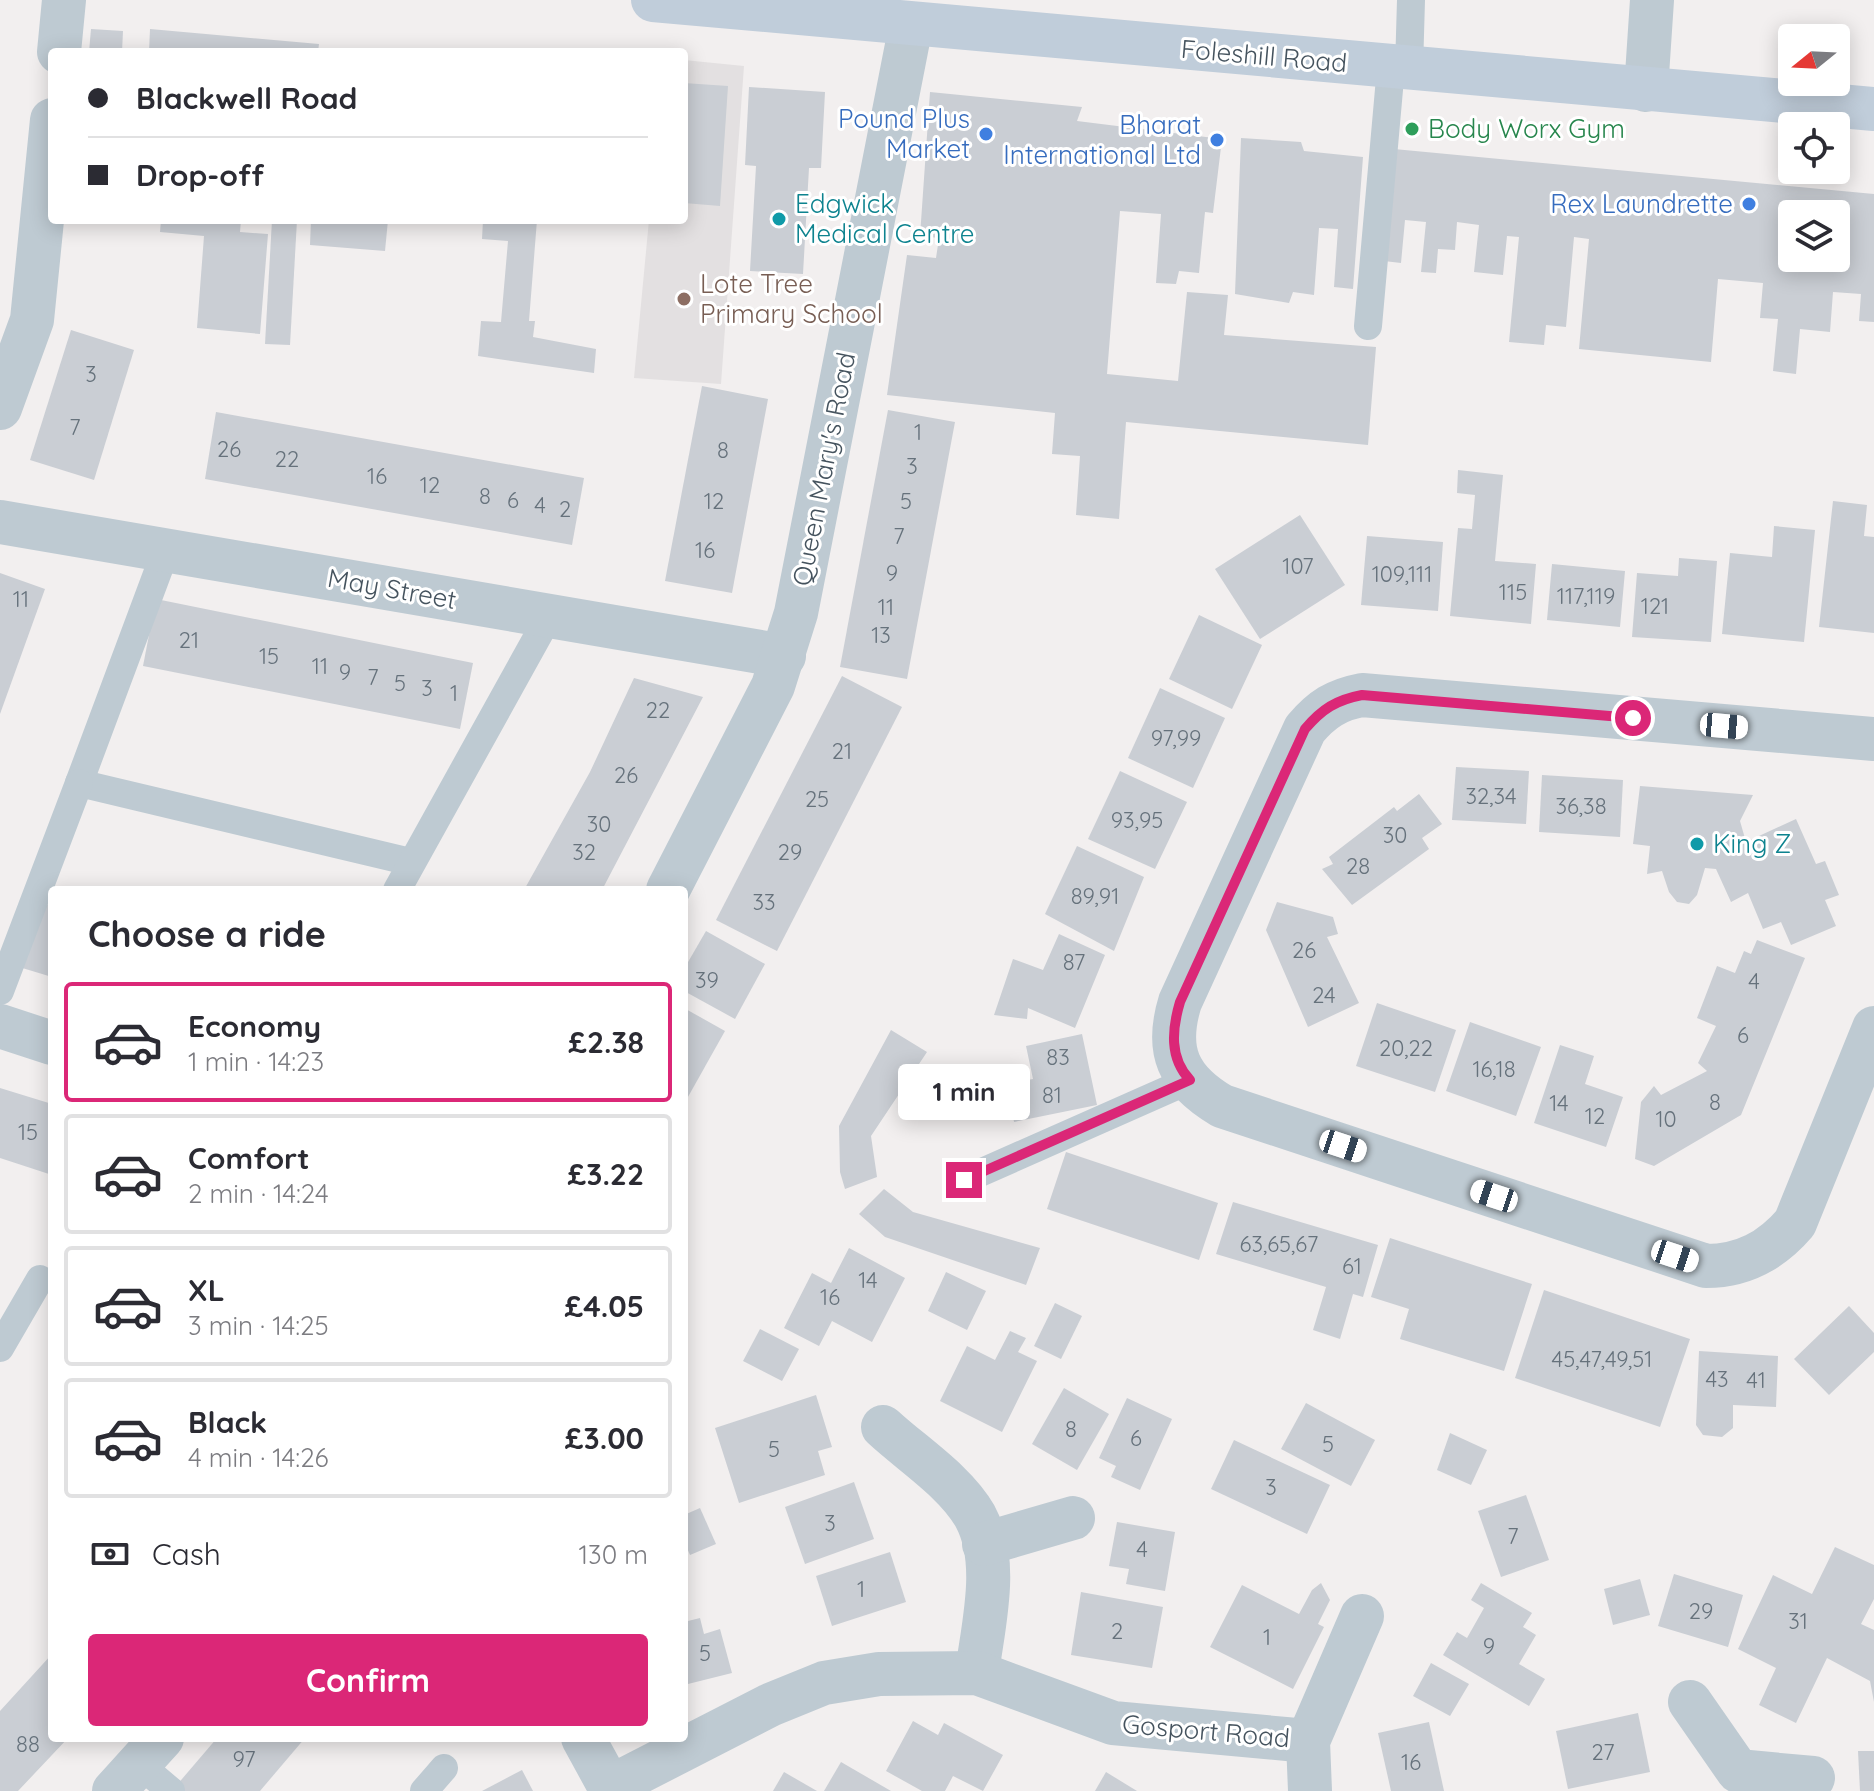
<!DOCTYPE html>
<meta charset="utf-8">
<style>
body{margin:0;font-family:Quicksand,sans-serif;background:#f7f7f7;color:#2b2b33;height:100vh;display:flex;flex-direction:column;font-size:30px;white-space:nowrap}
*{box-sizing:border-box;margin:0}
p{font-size:26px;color:#7c7c81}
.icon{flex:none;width:44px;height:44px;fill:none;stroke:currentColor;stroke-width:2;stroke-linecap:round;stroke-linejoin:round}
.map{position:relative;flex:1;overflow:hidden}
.panel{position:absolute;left:48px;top:886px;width:640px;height:856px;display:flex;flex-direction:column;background:#fff;border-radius:8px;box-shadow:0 4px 20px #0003}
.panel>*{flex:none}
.hud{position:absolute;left:48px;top:48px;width:640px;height:176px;border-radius:8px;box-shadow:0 4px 20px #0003;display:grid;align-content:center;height:176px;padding:0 40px;background:#fff}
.needle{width:52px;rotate:252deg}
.fabs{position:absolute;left:1778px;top:24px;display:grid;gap:16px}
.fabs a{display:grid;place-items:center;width:72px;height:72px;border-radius:8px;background:#fff;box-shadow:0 4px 20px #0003;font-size:40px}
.end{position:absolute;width:36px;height:36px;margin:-18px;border:10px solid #db2777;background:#fff;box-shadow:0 0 0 4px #fff}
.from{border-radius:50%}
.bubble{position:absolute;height:56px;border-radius:8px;background:#fff;box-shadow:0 4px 20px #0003;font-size:26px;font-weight:800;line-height:56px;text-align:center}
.car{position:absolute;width:24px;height:48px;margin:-24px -12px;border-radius:10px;box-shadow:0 0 6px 2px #0007;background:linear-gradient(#fff 24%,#345 0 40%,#fff 0 76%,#345 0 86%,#fff 0)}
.hud b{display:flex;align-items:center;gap:28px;height:76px;font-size:30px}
.hud b+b{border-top:2px solid #e1e1e2}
.hud i{width:20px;height:20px;background:#2b2b33}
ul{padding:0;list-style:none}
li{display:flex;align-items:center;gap:24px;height:120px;margin:0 16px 12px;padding:0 24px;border:4px solid #e1e1e2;border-radius:8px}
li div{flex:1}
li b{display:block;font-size:30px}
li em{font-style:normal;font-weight:800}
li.current{border-color:#db2777}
li>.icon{width:72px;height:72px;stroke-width:1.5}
h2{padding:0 40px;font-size:36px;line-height:96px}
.pay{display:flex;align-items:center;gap:20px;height:88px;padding:0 40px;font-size:30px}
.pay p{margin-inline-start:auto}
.action{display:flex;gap:16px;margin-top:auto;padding:16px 40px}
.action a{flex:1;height:92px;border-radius:8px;background:#db2777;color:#fff;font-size:32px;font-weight:800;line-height:92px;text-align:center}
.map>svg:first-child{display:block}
.education{fill:#e3e0e1}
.building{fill:#caced4;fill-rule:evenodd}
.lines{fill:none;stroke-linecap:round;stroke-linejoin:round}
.service{stroke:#becad2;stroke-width:28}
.minor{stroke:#becad2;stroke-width:44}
.secondary{stroke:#c0cdda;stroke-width:44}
.route{stroke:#db2777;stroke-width:10}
.leisure-dot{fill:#2e9e5b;stroke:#fff;stroke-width:3}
.shop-dot{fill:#3f7fe0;stroke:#fff;stroke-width:3}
.culture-dot{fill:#0f9aa8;stroke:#fff;stroke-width:3}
.education-dot{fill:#8d6e63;stroke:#fff;stroke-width:3}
.labels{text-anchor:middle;stroke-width:6;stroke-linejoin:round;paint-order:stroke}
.number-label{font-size:22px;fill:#66727c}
.street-label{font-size:26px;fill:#45535e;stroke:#fff}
.shop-label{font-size:26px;fill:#366cbe;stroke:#fff;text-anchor:end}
.leisure-label{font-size:26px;fill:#27864d;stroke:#fff;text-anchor:start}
.culture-label{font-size:26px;fill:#0d838f;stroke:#fff;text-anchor:start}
.education-label{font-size:26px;fill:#785e54;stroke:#fff;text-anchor:start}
</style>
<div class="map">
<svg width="1874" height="1791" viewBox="0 0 1874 1791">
<rect width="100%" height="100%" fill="#f2efef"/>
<path class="education" d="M684 60 744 66 721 384 634 378 649 220H684Z"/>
<g class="building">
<path d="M91 29 123 31 122 52H89Z"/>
<path d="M150 29 319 44 318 52H149Z"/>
<path d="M684 83 728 86 720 206 684 203Z"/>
<path d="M749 87 825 92 821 168H809L803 274 750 271 756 166 745 165Z"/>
<path d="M930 92 1082 107 1077 121 1222 139 1213 213 1205 212 1199 273 1179 271 1176 284 1156 283 1161 214 1120 211 1107 374 1178 381 1187 292 1228 295 1224 335 1376 347 1368 445 1126 422 1119 519 1076 515 1080 456 1052 454 1055 413 887 395 907 255 936 258 939 238 920 236Z"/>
<path d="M1241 138 1301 142 1304 151 1363 157 1353 289 1334 287 1338 229 1319 228 1314 295 1293 292 1289 303 1235 294Z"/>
<path d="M1394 149 1874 194V322L1859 321 1861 294 1833 292 1830 332 1800 329 1796 374 1773 371 1778 319 1760 318 1763 283 1718 279 1711 362 1579 349 1589 239 1574 237 1566 327 1546 325 1544 345 1509 342 1519 237 1507 236 1503 275 1474 272 1479 225 1457 222 1455 250 1438 249 1436 273 1421 272 1426 222 1405 220 1401 263 1384 261ZM1792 214H1836V258H1792Z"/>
<path d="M161 220H241L240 232 268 234 260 334 197 328 204 236 160 232Z"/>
<path d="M272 220H297L290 345 265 344Z"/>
<path d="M311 220H388L385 251 310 245Z"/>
<path d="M483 220H537L529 321H535L533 337 596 349 594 373 478 356 481 321 501 322 508 241 482 239Z"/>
<path d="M71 330 134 350 94 480 30 460Z"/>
<path d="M702 386 768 399 732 593 665 581Z"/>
<path d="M888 410 955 422 907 679 840 667Z"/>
<path d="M216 412 584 478 572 545 205 479Z"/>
<path d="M1458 470 1503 475 1495 561 1536 564 1531 624 1450 616 1458 528 1472 529 1475 495 1457 493Z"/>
<path d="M1833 501 1867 505 1864 536 1874 537V633L1819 627Z"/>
<path d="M1300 515 1345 585 1260 639 1215 569Z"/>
<path d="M1774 526 1815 530 1804 642 1722 634 1730 553 1772 557Z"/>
<path d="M1367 536 1443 542 1438 611 1361 605Z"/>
<path d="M1679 558 1717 561 1711 642 1632 637 1637 573 1678 576Z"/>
<path d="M1552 564 1625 571 1620 627 1547 620Z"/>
<path d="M0 573 45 589 0 714Z"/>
<path d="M156 599 473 663 460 729 143 666Z"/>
<path d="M1199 615 1262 645 1232 709 1169 679Z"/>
<path d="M842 676 902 707 777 951 716 920Z"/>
<path d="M634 678 703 697 602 890H524L590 772Z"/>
<path d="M1160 688 1225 718 1193 788 1128 758Z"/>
<path d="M1456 767 1529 771 1526 824 1452 820Z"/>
<path d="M1120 771 1187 802 1155 869 1088 839Z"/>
<path d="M1542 775 1623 780 1620 837 1539 832Z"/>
<path d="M1640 786 1753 795 1740 821 1746 842 1796 819 1816 864 1825 861 1839 895 1825 900 1836 926 1791 945 1781 922 1763 929 1748 893 1731 902 1716 869 1705 868 1697 895 1689 904 1677 902 1669 892 1662 871 1647 874 1650 846 1633 844Z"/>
<path d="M1419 794 1442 824 1422 838 1429 849 1352 905 1322 869 1333 864 1329 857 1394 807 1397 811Z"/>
<path d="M1077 846 1144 877 1114 951 1045 914Z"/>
<path d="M1277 902 1333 917 1338 934 1327 937 1359 1003 1308 1027 1266 930Z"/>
<path d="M39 903 52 906V977L19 967Z"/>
<path d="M706 931 765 964 735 1019 684 991V969Z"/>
<path d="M1059 934 1105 955 1075 1028 1028 1008 1027 1019 994 1015 1013 959 1043 970Z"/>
<path d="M1757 940 1805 958 1741 1115 1654 1166 1635 1159 1641 1102 1654 1086 1661 1095 1707 1071 1698 1063 1716 1026 1697 1018 1717 966 1735 973 1744 951 1751 954Z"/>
<path d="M1377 1003 1456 1030 1435 1092 1356 1066Z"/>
<path d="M684 1008 725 1031 684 1104Z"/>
<path d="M1470 1022 1541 1047 1516 1116 1446 1091Z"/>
<path d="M891 1030 927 1052 871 1136 877 1177 845 1189 840 1172 839 1126Z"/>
<path d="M1082 1034 1097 1105 1014 1122 1007 1084 1033 1079 1026 1046Z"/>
<path d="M1560 1045 1594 1056 1585 1084 1623 1097 1606 1147 1534 1123Z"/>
<path d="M0 1088 52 1104V1175L0 1158Z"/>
<path d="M1066 1152 1218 1203 1199 1260 1047 1209Z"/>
<path d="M884 1189 913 1212 1040 1248 1026 1285 885 1237 859 1214Z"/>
<path d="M1233 1202 1378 1245 1363 1297 1353 1294 1340 1339 1313 1330 1326 1287 1216 1254Z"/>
<path d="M1390 1238 1532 1284 1504 1371 1400 1339 1409 1309 1371 1297Z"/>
<path d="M849 1248 905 1278 872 1342 832 1321 819 1346 784 1328 812 1273 831 1283Z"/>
<path d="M946 1272 986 1291 967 1330 928 1311Z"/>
<path d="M1544 1290 1690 1339 1660 1427 1515 1378Z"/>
<path d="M1055 1303 1082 1316 1061 1359 1034 1346Z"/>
<path d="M1849 1306 1874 1333V1352L1829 1395 1794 1359Z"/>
<path d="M760 1329 799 1349 782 1381 743 1361Z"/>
<path d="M1010 1331 1026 1338 1018 1352 1037 1361 1002 1432 940 1401 967 1346 995 1360Z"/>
<path d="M1699 1351 1778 1356 1776 1407 1733 1405V1428L1722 1437 1703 1435 1696 1425Z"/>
<path d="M1064 1388 1109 1414 1077 1470 1032 1444Z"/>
<path d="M816 1395 832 1447 818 1451 825 1475 739 1503 715 1428Z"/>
<path d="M1127 1398 1172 1419 1140 1490 1111 1477 1116 1466 1099 1458Z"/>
<path d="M1306 1403 1375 1440 1351 1486 1281 1449Z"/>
<path d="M1450 1433 1487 1450 1471 1485 1437 1470Z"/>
<path d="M1234 1440 1330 1485 1307 1534 1211 1489Z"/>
<path d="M854 1482 874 1539 805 1564 785 1507Z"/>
<path d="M1526 1495 1549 1560 1501 1577 1478 1511Z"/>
<path d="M700 1508 716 1544 690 1555 684 1541V1515Z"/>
<path d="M1117 1522 1175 1532 1165 1591 1126 1584 1129 1569 1109 1566Z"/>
<path d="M1835 1547 1874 1565V1599L1861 1624 1874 1630V1702L1870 1681 1827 1658 1796 1723 1759 1705 1776 1668 1738 1649 1773 1575 1812 1594Z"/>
<path d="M890 1552 906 1602 832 1626 816 1576Z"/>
<path d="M1674 1574 1743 1595 1728 1647 1658 1626Z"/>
<path d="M1640 1579 1650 1615 1613 1625 1604 1589Z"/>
<path d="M1321 1583 1330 1600 1318 1624 1324 1627 1293 1689 1210 1647 1242 1585 1299 1614 1312 1590Z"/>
<path d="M1481 1583 1532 1613 1523 1627 1536 1635 1519 1664 1545 1679 1529 1706 1443 1655 1457 1632 1467 1638 1484 1608 1471 1600Z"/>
<path d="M1081 1592 1163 1607 1152 1668 1071 1655Z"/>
<path d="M700 1618 704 1634 720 1629 732 1673 684 1685V1622Z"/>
<path d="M52 1654V1738H68L18 1791H0V1711Z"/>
<path d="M1431 1663 1469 1684 1450 1716 1413 1696Z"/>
<path d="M1638 1713 1650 1772 1568 1789 1556 1731Z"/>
<path d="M913 1721 938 1735 944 1723 1003 1755 983 1791 953 1776 945 1791H922L886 1771Z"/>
<path d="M1429 1722 1444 1791H1391L1378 1733Z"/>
<path d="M217 1738H305L260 1791H182L176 1786Z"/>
<path d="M1858 1751H1874V1791H1860Z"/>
<path d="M841 1762 891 1791H824Z"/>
<path d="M522 1770 533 1791H482Z"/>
<path d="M784 1772 817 1791H773Z"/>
<path d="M1106 1772 1137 1791H1095Z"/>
</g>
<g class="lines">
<g class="service">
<path d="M1409 69 1411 0"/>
<path d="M1368 326 1391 67"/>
<path d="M166 550 79 783 411 862"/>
<path d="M397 890 549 616"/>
<path d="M0 991 79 783"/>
<path d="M964 1180 1190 1080"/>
<path d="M0 1348 40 1279"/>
<path d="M139 1764 171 1791"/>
<path d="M424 1791 444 1768"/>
</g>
<g class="minor">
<path d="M59 52 64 0"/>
<path d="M1646 90 1652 0"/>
<path d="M0 408 32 320 52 120"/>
<path d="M0 522 784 656"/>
<path d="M1874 739 1362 695C1336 700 1322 709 1305 729L1180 1002C1165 1051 1178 1080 1222 1106L1706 1266C1743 1266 1771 1251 1795 1223L1874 1028"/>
<path d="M668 890 773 686 796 613 911 25"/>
<path d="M0 1026 52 1043"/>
<path d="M883 1427C912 1454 955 1481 975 1516 1000 1562 983 1625 977 1673"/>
<path d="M984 1544 1073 1518"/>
<path d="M1690 1702 1738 1771 1813 1778"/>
<path d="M583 1738 612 1791"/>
<path d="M610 1787 770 1705 824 1683 879 1674 977 1673 1113 1723 1308 1741"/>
<path d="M114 1791 162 1738"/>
<path d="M1310 1791 1308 1741 1362 1616"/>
</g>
<path class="secondary" d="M653 0 1874 109"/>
</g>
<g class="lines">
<path class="route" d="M964 1180 1190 1080C1169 1058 1172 1029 1180 1002L1305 729C1322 709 1336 700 1362 695L1633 718"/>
</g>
<circle class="leisure-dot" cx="1412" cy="129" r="8"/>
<g class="shop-dot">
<circle cx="986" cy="134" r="8"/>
<circle cx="1217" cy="140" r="8"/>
<circle cx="1749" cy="204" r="8"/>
</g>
<g class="culture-dot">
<circle cx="779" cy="219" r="8"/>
<circle cx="1697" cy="844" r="8"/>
</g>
<circle class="education-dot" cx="684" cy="299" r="8"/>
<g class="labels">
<g class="number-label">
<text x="91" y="382">3</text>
<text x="75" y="435">7</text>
<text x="918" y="440">1</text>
<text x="229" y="457">26</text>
<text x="723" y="458">8</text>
<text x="287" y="467">22</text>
<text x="912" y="474">3</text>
<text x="377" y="484">16</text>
<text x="430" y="493">12</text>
<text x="485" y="504">8</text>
<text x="513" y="508">6</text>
<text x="714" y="509">12</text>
<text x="906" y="509">5</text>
<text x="540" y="513">4</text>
<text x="565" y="517">2</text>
<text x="899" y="544">7</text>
<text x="705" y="558">16</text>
<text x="1298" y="574">107</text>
<text x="892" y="581">9</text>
<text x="1402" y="582">109,111</text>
<text x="1513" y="600">115</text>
<text x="1586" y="604">117,119</text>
<text x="21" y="607">11</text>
<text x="1655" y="614">121</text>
<text x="886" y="615">11</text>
<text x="881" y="643">13</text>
<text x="189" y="648">21</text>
<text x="269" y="664">15</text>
<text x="320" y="674">11</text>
<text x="345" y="680">9</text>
<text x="373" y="685">7</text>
<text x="400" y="691">5</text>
<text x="427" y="696">3</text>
<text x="454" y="701">1</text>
<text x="658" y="718">22</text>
<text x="1176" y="746">97,99</text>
<text x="842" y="759">21</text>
<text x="626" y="783">26</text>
<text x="1491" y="804">32,34</text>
<text x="817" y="807">25</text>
<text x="1581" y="814">36,38</text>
<text x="1137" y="828">93,95</text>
<text x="599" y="832">30</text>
<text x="1395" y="843">30</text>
<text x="584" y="860">32</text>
<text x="790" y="860">29</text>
<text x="1358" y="874">28</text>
<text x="1095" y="904">89,91</text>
<text x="764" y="910">33</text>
<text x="1304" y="958">26</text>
<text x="1074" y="970">87</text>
<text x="707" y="988">39</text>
<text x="1754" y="989">4</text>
<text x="1324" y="1003">24</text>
<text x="1743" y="1043">6</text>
<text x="1406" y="1056">20,22</text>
<text x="1058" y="1065">83</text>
<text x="1494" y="1077">16,18</text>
<text x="1052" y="1103">81</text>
<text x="1715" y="1110">8</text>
<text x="1559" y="1111">14</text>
<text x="1595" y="1124">12</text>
<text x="1666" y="1127">10</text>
<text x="28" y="1140">15</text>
<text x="1279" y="1252">63,65,67</text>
<text x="1352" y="1274">61</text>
<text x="868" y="1288">14</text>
<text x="830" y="1305">16</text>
<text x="1602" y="1367">45,47,49,51</text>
<text x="1717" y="1387">43</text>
<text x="1756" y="1388">41</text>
<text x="1071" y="1437">8</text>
<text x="1136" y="1446">6</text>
<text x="1328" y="1452">5</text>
<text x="774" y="1457">5</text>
<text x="1271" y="1495">3</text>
<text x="830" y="1531">3</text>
<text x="1513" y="1544">7</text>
<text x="1142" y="1557">4</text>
<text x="861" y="1597">1</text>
<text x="1701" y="1619">29</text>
<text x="1798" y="1629">31</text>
<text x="1117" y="1639">2</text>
<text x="1267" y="1645">1</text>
<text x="1489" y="1654">9</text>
<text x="705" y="1661">5</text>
<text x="28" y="1752">88</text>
<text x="1603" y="1760">27</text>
<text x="244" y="1767">97</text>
<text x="1411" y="1770">16</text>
</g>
<g class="street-label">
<text transform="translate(1264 56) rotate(5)" y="9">Foleshill Road</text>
<text transform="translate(824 469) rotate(-79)" y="9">Queen Mary's Road</text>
<text transform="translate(392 589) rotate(10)" y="9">May Street</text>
<text transform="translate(1206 1731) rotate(5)" y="9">Gosport Road</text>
</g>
<g class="shop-label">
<text x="970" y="128">Pound Plus<tspan x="970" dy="30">Market</tspan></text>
<text x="1201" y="134">Bharat<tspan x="1201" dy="30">International Ltd</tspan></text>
<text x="1733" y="213">Rex Laundrette</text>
</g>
<g class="leisure-label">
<text x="1428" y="138">Body Worx Gym</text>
</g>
<g class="culture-label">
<text x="795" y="213">Edgwick<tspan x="795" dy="30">Medical Centre</tspan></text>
<text x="1713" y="853">King Z</text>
</g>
<g class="education-label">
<text x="700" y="293">Lote Tree<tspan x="700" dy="30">Primary School</tspan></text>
</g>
</g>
</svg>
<div class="fabs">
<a><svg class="needle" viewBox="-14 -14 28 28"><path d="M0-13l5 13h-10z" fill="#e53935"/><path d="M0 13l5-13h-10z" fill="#7c7c81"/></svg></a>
<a><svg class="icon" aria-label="locate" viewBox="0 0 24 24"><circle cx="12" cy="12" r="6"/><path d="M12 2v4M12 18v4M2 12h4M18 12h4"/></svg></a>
<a><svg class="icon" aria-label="layers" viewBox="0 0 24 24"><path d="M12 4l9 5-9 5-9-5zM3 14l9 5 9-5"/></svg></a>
</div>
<i class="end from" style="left:1633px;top:718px"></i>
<i class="end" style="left:964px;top:1180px"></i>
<div class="bubble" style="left:898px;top:1064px;width:132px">1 min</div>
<i class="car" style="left:1724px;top:726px;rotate:95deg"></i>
<i class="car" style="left:1343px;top:1146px;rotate:108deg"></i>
<i class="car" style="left:1494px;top:1196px;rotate:288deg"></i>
<i class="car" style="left:1675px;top:1256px;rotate:108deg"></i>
<div class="hud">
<b><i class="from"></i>Blackwell Road</b>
<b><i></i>Drop-off</b>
</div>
<section class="panel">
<h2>Choose a ride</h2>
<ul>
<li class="current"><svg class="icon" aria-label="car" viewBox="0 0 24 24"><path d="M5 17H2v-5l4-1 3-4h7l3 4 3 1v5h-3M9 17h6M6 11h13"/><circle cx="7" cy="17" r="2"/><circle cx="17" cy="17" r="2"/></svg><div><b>Economy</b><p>1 min · 14:23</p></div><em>£2.38</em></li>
<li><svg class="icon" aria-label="car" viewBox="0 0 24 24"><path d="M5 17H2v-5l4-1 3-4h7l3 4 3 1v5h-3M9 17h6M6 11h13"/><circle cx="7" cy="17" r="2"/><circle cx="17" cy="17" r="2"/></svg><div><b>Comfort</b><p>2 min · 14:24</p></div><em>£3.22</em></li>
<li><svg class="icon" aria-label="car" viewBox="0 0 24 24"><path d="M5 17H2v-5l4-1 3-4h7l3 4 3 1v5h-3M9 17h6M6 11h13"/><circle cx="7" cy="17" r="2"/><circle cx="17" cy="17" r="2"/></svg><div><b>XL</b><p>3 min · 14:25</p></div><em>£4.05</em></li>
<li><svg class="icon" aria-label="car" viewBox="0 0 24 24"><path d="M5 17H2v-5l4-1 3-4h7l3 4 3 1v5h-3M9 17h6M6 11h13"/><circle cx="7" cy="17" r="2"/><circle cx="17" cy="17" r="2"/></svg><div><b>Black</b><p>4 min · 14:26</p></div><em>£3.00</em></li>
</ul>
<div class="pay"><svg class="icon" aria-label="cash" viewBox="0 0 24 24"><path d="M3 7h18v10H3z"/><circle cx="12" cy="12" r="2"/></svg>Cash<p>130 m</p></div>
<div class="action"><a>Confirm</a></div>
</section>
</div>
